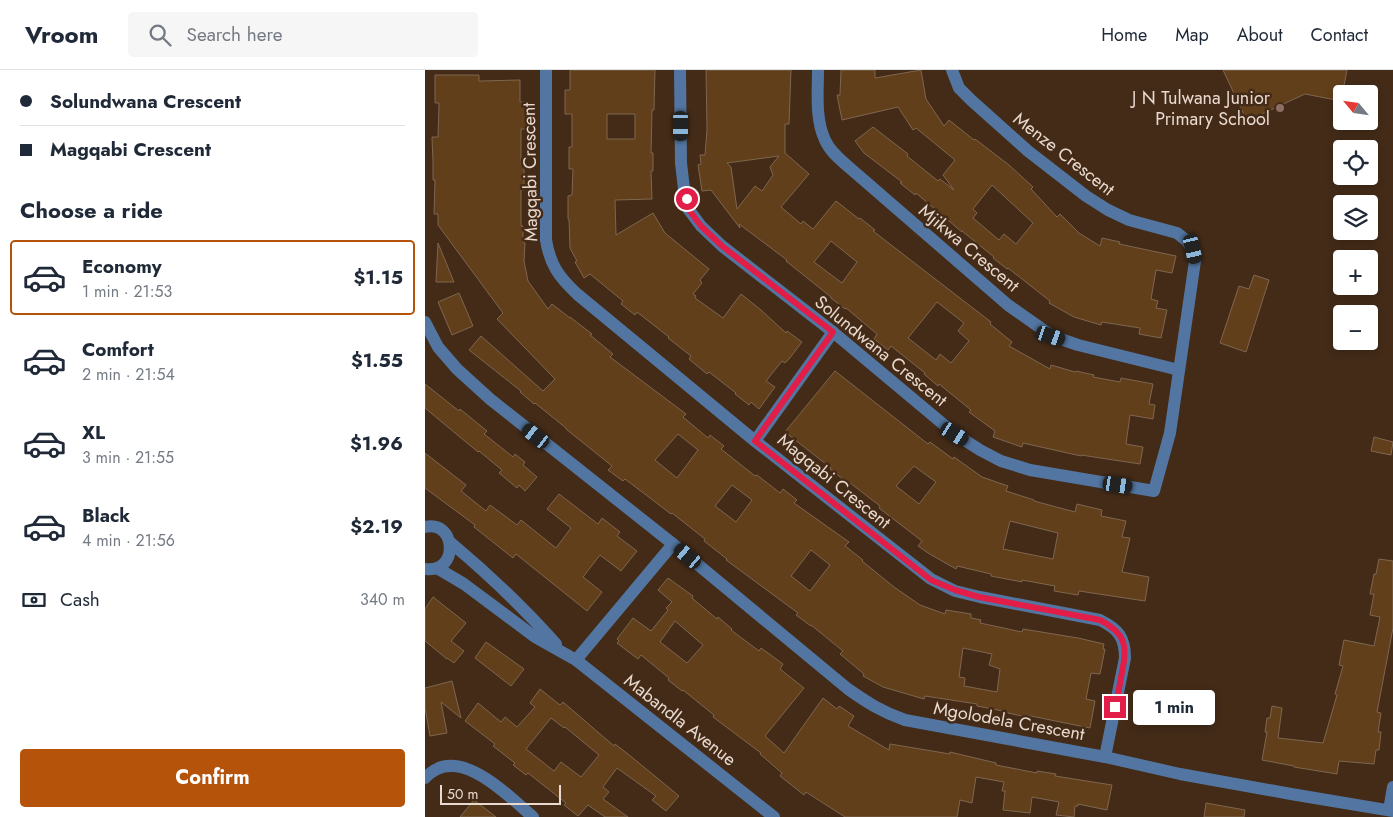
<!DOCTYPE html>
<meta charset="utf-8">
<style>
body{margin:0;font-family:Jost,sans-serif;background:#f6f6f7;color:#1f2937;height:100vh;display:flex;flex-direction:column;font-size:19px;white-space:nowrap}
*{box-sizing:border-box;margin:0}
p{font-size:16px;color:#747a83}
.icon{flex:none;width:28px;height:28px;fill:none;stroke:currentColor;stroke-width:2;stroke-linecap:round;stroke-linejoin:round}
.map{position:relative;flex:1;overflow:hidden}
.drawer{display:flex;flex-direction:column;background:#fff;width:425px}
.drawer>*{flex:none}
.banner{display:grid;align-content:center;height:110px;padding:0 20px;background:#fff}
.needle{width:32px;rotate:299deg}
.tools{position:absolute;left:908px;top:15px;display:grid;gap:10px}
.tools a{display:grid;place-items:center;width:45px;height:45px;border-radius:5px;background:#fff;box-shadow:0 2px 8px #0003;font-size:25px}
.scale{position:absolute;left:15px;bottom:12px;width:121px;box-sizing:border-box;padding-left:5px;border:2px solid #e9d9ce;border-top:0;font-size:14px;line-height:18px;white-space:nowrap;color:#e9d9ce;-webkit-text-stroke:4px #432b18;paint-order:stroke}
.end{position:absolute;width:22px;height:22px;margin:-11px;border:6px solid #e11d48;background:#fff;box-shadow:0 0 0 2px #fff}
.from{border-radius:50%}
.bubble{position:absolute;height:35px;border-radius:5px;background:#fff;box-shadow:0 2px 8px #0003;font-size:16px;font-weight:700;line-height:35px;text-align:center}
.car{position:absolute;width:15px;height:30px;margin:-15px -8px;border-radius:6px;box-shadow:0 0 4px 1px #0007;background:linear-gradient(#222 24%,#8ab4d8 0 40%,#222 0 76%,#8ab4d8 0 86%,#222 0)}
.banner b{display:flex;align-items:center;gap:18px;height:48px;font-size:19px}
.banner b+b{border-top:1px solid #e0e1e3}
.banner i{width:12px;height:12px;background:#1f2937}
ul{padding:0;list-style:none}
li{display:flex;align-items:center;gap:15px;height:75px;margin:0 10px 8px;padding:0 10px;border:2px solid transparent;border-radius:5px}
li div{flex:1}
li b{display:block;font-size:19px}
li em{font-style:normal;font-weight:700}
li.active{border-color:#b45309}
li>.icon{width:45px;height:45px;stroke-width:1.5}
h2{padding:0 20px;font-size:22px;line-height:60px}
.pay{display:flex;align-items:center;gap:12px;height:55px;padding:0 20px;font-size:19px}
.pay p{margin-inline-start:auto}
.primary-button{display:flex;gap:10px;margin-top:auto;padding:10px 20px}
.primary-button a{flex:1;height:58px;border-radius:5px;background:#b45309;color:#fff;font-size:20px;font-weight:700;line-height:58px;text-align:center}
header{display:flex;align-items:center;gap:30px;box-sizing:border-box;height:70px;padding:0 25px;background:#fff;border-bottom:1px solid #e0e1e3}
header strong{font-size:24px}
nav{display:flex;gap:28px;margin-inline-start:auto;font-size:18px}
.search{width:350px;height:45px;background:#f6f6f7;display:flex;align-items:center;gap:12px;box-sizing:border-box;padding:0 18px;border-radius:5px;color:#747a83;font-size:19px}
main{display:flex;flex:1;min-height:0}
.map>svg:first-child{display:block}
.building{fill:#623f1b;stroke:#7f6650;fill-rule:evenodd}
.lines{fill:none;stroke-linecap:round;stroke-linejoin:round}
.minor{stroke:#5276a1;stroke-width:12}
.route{stroke:#e11d48;stroke-width:6}
.education-dot{fill:#8d6e63;stroke:#432b18;stroke-width:2}
.labels{text-anchor:middle;stroke-width:5;stroke-linejoin:round;paint-order:stroke}
.poi-label{font-size:18px;fill:#e9d9ce;stroke:#432b18;text-anchor:end}
.street-label{font-size:18px;fill:#e9d9ce;stroke:#432b18}
</style>
<header>
<strong>Vroom</strong>
<div class="search"><svg class="icon" aria-label="search" viewBox="0 0 24 24"><circle cx="10" cy="10" r="6"/><path d="M15 15l6 6"/></svg>Search here</div>
<nav><a>Home</a><a>Map</a><a>About</a><a>Contact</a></nav>
</header>
<main>
<section class="drawer">
<div class="banner">
<b><i class="from"></i>Solundwana Crescent</b>
<b><i></i>Magqabi Crescent</b>
</div>
<h2>Choose a ride</h2>
<ul>
<li class="active"><svg class="icon" aria-label="car" viewBox="0 0 24 24"><path d="M5 17H2v-5l4-1 3-4h7l3 4 3 1v5h-3M9 17h6M6 11h13"/><circle cx="7" cy="17" r="2"/><circle cx="17" cy="17" r="2"/></svg><div><b>Economy</b><p>1 min · 21:53</p></div><em>$1.15</em></li>
<li><svg class="icon" aria-label="car" viewBox="0 0 24 24"><path d="M5 17H2v-5l4-1 3-4h7l3 4 3 1v5h-3M9 17h6M6 11h13"/><circle cx="7" cy="17" r="2"/><circle cx="17" cy="17" r="2"/></svg><div><b>Comfort</b><p>2 min · 21:54</p></div><em>$1.55</em></li>
<li><svg class="icon" aria-label="car" viewBox="0 0 24 24"><path d="M5 17H2v-5l4-1 3-4h7l3 4 3 1v5h-3M9 17h6M6 11h13"/><circle cx="7" cy="17" r="2"/><circle cx="17" cy="17" r="2"/></svg><div><b>XL</b><p>3 min · 21:55</p></div><em>$1.96</em></li>
<li><svg class="icon" aria-label="car" viewBox="0 0 24 24"><path d="M5 17H2v-5l4-1 3-4h7l3 4 3 1v5h-3M9 17h6M6 11h13"/><circle cx="7" cy="17" r="2"/><circle cx="17" cy="17" r="2"/></svg><div><b>Black</b><p>4 min · 21:56</p></div><em>$2.19</em></li>
</ul>
<div class="pay"><svg class="icon" aria-label="cash" viewBox="0 0 24 24"><path d="M3 7h18v10H3z"/><circle cx="12" cy="12" r="2"/></svg>Cash<p>340 m</p></div>
<div class="primary-button"><a>Confirm</a></div>
</section>
<div class="map">
<svg width="968" height="747" viewBox="0 0 968 747">
<rect width="100%" height="100%" fill="#432b18"/>
<g class="building">
<path d="M145 0H230L229 40H227L226 83H228V101H226L227 129 190 130 191 165 228 143 240 163 284 199 275 210 277 213 268 224 271 226 270 228 298 248 316 224 336 240 361 263 362 261 377 272 364 289 360 293 357 291 341 311 350 317 334 339 326 332 324 335 310 324 311 323 284 302 282 304 264 289 266 286 243 268 244 267 212 242 210 245 196 234 198 231 165 204 159 208 150 192 152 191 145 178 144 149H143V126L147 125 148 99H144V77H147V44H140V20H145ZM182 44H210V69H182Z"/>
<path d="M281 0H366L364 54H360V83L384 104 356 137 376 154 378 151 388 159 411 131 434 149 435 148 450 160 448 161 566 252 565 254 587 272 584 276 625 299 626 295 650 302 651 301 669 305 668 307 695 312 696 308 728 314 724 334 730 335 728 349 705 345 701 374 718 377 715 394 656 385V386L598 373 597 377 568 367 570 361 544 342 546 340 514 314 513 316 499 304 500 303 466 276 463 280 449 269 452 264 421 238 420 239 406 228V227L361 191 362 190 314 154 315 158 286 120 277 121 273 95 276 94 275 85H280L282 60ZM354 86 345 97 348 105 337 121 330 116 312 139 306 97 302 93ZM406 171 432 192 417 213 389 192ZM512 232 539 253 533 261 544 271 526 293 515 284 511 290 483 268Z"/>
<path d="M416 0H450V8L496 0 501 29 519 56 524 50 549 70 550 69 584 95 608 117 606 119 632 147 635 144 654 163 675 176 677 168 695 172 694 174 751 186 747 203 731 200 726 229 733 231 731 238 742 240 736 268 714 264 715 258 677 252 676 255 649 247 624 233 625 231 583 198 582 199 568 188 569 187 537 161V162L491 123 490 125 475 113 477 112 439 83 430 71 448 57 483 84 482 86 513 111 515 109 529 120 518 105 530 90 491 58 488 60 473 37 417 50 412 25H415ZM567 115 608 153 591 174 579 164 574 170 548 148 552 143 548 139Z"/>
<path d="M798 0H922L916 31 880 24 822 51Z"/>
<path d="M10 5H54V11L95 10V32H104V59H96V94H99V120H96V156H98V172L100 173 99 191 103 211 123 239 127 234 145 248V247L167 264 165 265 188 284 185 287 261 344 258 347 283 368 285 365 299 376 296 379 330 406 332 405 355 423 358 419 372 430 369 433 424 472 420 476 438 490 437 491 469 517 495 535 520 544 521 540 546 544V548L556 550 555 553 597 562 598 559 653 568 679 574 678 579H680L675 604 666 603 661 629 670 631 665 658 601 645V647L583 643V642L552 636V634L500 626 499 629 458 617 438 606 439 604 415 584 418 581 386 555V556L371 545 373 543 301 490 302 489 279 471 280 469 247 443 246 444 200 409 198 411 183 400 187 396 141 359V358L110 333 109 334 95 322 96 321 44 280 56 266 118 321 130 309 72 249 78 243 13 155V144H9L10 110H8V92L7 67H13L14 33H10ZM253 364 273 380 252 408 230 390ZM307 415 327 430 311 452 290 436ZM386 480 405 495 385 521 366 506ZM538 578 567 584 564 595 575 599 572 622 539 616 540 608 534 607Z"/>
<path d="M13 173 29 212H11Z"/>
<path d="M829 205 844 210 821 282 795 273 814 216 824 219Z"/>
<path d="M34 223 48 256 27 265 13 232Z"/>
<path d="M410 301 503 374 505 372 528 389 529 387 557 407 583 416 581 421 609 430V431L650 442 652 434 677 440 676 446 701 451 697 467 705 468 697 502 724 507 720 531 654 521 653 525 629 521 630 516 597 510V512L566 506V504L532 496 531 499 503 483 493 476 497 471 454 438 455 436 420 409 419 410 405 399 406 398 360 362ZM489 396 511 412 494 434 471 416ZM585 451 633 463 628 489 578 479Z"/>
<path d="M0 314 34 341 35 339 62 361 59 364 88 387 90 384 100 392 98 395 112 407 100 421 94 415 92 418 74 403 77 400 54 381 53 382 0 338Z"/>
<path d="M949 367 968 372 966 385 946 381Z"/>
<path d="M0 383 41 415 36 421 61 441 65 435 92 455 96 450 131 478 146 458 122 439 134 424 173 454 177 448 195 462 192 466 212 481 196 501 175 485 158 507 177 522 162 541 91 484 88 488 49 457 50 455 0 418Z"/>
<path d="M954 489 968 491V558L952 642 956 643 953 662H956L954 680H951L949 694 914 691 912 704 869 697V696L837 690 842 662H840L842 648H845L847 636 857 638 853 668 898 673 912 625 910 624 918 596 914 595 919 570 949 576 955 547 945 545 949 524H945L949 504H951Z"/>
<path d="M243 508 268 526 267 528 292 549 293 547 307 559 306 560 334 581 336 578 358 594 355 599 379 618 340 666 359 683 398 628 412 639 414 636 429 646 423 656 464 680 465 674 525 684V682L571 693V695L612 703V701L631 704 630 706 687 715 682 740 653 734V736H650L649 747 631 745 634 732 607 727 605 743 578 740 580 721H577L579 712 551 707 547 733 535 730 532 747H420L381 722 379 725 355 706 357 703 335 684 336 683 288 647 289 645 258 620 257 621 243 610 244 608 216 585 213 589 192 573 194 571 192 569 208 548 226 561 243 540 241 538 247 532 233 520ZM250 551 278 575 262 593 235 572Z"/>
<path d="M8 527 41 553 26 571 39 581 29 593 22 588V589L0 571V539Z"/>
<path d="M61 572 99 599 86 616 50 588Z"/>
<path d="M27 611 36 648 16 632 22 663 5 666 0 638V618Z"/>
<path d="M115 619 135 635 138 632 189 676 190 674 203 684 254 726 241 741 227 730 231 726 192 698 178 717 184 722 178 729 203 747H180L163 735 153 746 139 735 141 733 103 703 101 705 88 695 90 693 68 676 70 674 40 651 53 633 76 652 80 647 92 657 110 637 105 633ZM126 648 139 658 140 657 174 685 156 707 136 692 129 701 101 679Z"/>
<path d="M49 730 71 747H35Z"/>
<path d="M781 733 820 740 819 747H779Z"/>
</g>
<g class="lines">
<g class="minor">
<path d="M121 0V170C125 195 134 207 152 224L330 371 506 509 530 521 555 527 675 550C693 559 700 567 700 588L680 687"/>
<path d="M255 0 256 93 259 119 264 140 276 156 297 176 408 262 530 364 555 380 576 391 605 400 729 421 745 363 770 191 767 179 762 171 752 163 704 150 683 140 661 126 603 81 546 30 534 18 527 0"/>
<path d="M393 0C393 22 390 49 400 70 405 82 417 91 426 99L583 235 627 266 653 275 754 300"/>
<path d="M0 252 13 277 32 299 65 329 248 474 423 619C443 633 457 642 480 650L680 687 755 704 866 724 968 741"/>
<path d="M330 371 408 262"/>
<path d="M0 457C31 449 35 504 0 499"/>
<path d="M25 472C62 503 98 537 131 574"/>
<path d="M12 498 39 514 110 567 151 590 349 747"/>
<path d="M151 590 248 474"/>
<path d="M0 708C33 672 83 726 108 747"/>
<path d="M964 740 968 717"/>
</g>
</g>
<g class="lines">
<path class="route" d="M262 129 264 140 276 156 297 176 408 262 330 371 506 510 530 520 554 527 675 550C700 563 703 575 697 602 695 614 693 625 690 637"/>
</g>
<circle class="education-dot" cx="855" cy="38" r="5"/>
<g class="labels">
<g class="poi-label">
<text x="845" y="34">J N Tulwana Junior<tspan x="845" dy="21">Primary School</tspan></text>
</g>
<g class="street-label">
<text transform="translate(639 84) rotate(38)" y="6">Menze Crescent</text>
<text transform="translate(105 102) rotate(-91)" y="6">Magqabi Crescent</text>
<text transform="translate(544 178) rotate(40)" y="6">Mjikwa Crescent</text>
<text transform="translate(456 281) rotate(39)" y="6">Solundwana Crescent</text>
<text transform="translate(409 411) rotate(39)" y="6">Magqabi Crescent</text>
<text transform="translate(255 650) rotate(38)" y="6">Mabandla Avenue</text>
<text transform="translate(584 651) rotate(10)" y="6">Mgolodela Crescent</text>
</g>
</g>
</svg>
<div class="tools">
<a><svg class="needle" viewBox="-14 -14 28 28"><path d="M0-13l5 13h-10z" fill="#e53935"/><path d="M0 13l5-13h-10z" fill="#747a83"/></svg></a>
<a><svg class="icon" aria-label="locate" viewBox="0 0 24 24"><circle cx="12" cy="12" r="6"/><path d="M12 2v4M12 18v4M2 12h4M18 12h4"/></svg></a>
<a><svg class="icon" aria-label="layers" viewBox="0 0 24 24"><path d="M12 4l9 5-9 5-9-5zM3 14l9 5 9-5"/></svg></a>
<a>+</a>
<a>−</a>
</div>
<div class="scale">50 m</div>
<i class="end from" style="left:262px;top:129px"></i>
<i class="end" style="left:690px;top:637px"></i>
<div class="bubble" style="left:708px;top:620px;width:82px">1 min</div>
<i class="car" style="left:256px;top:56px;rotate:180deg"></i>
<i class="car" style="left:768px;top:179px;rotate:167deg"></i>
<i class="car" style="left:626px;top:266px;rotate:109deg"></i>
<i class="car" style="left:530px;top:364px;rotate:122deg"></i>
<i class="car" style="left:111px;top:366px;rotate:308deg"></i>
<i class="car" style="left:693px;top:415px;rotate:99deg"></i>
<i class="car" style="left:263px;top:486px;rotate:310deg"></i>
</div>
</main>
